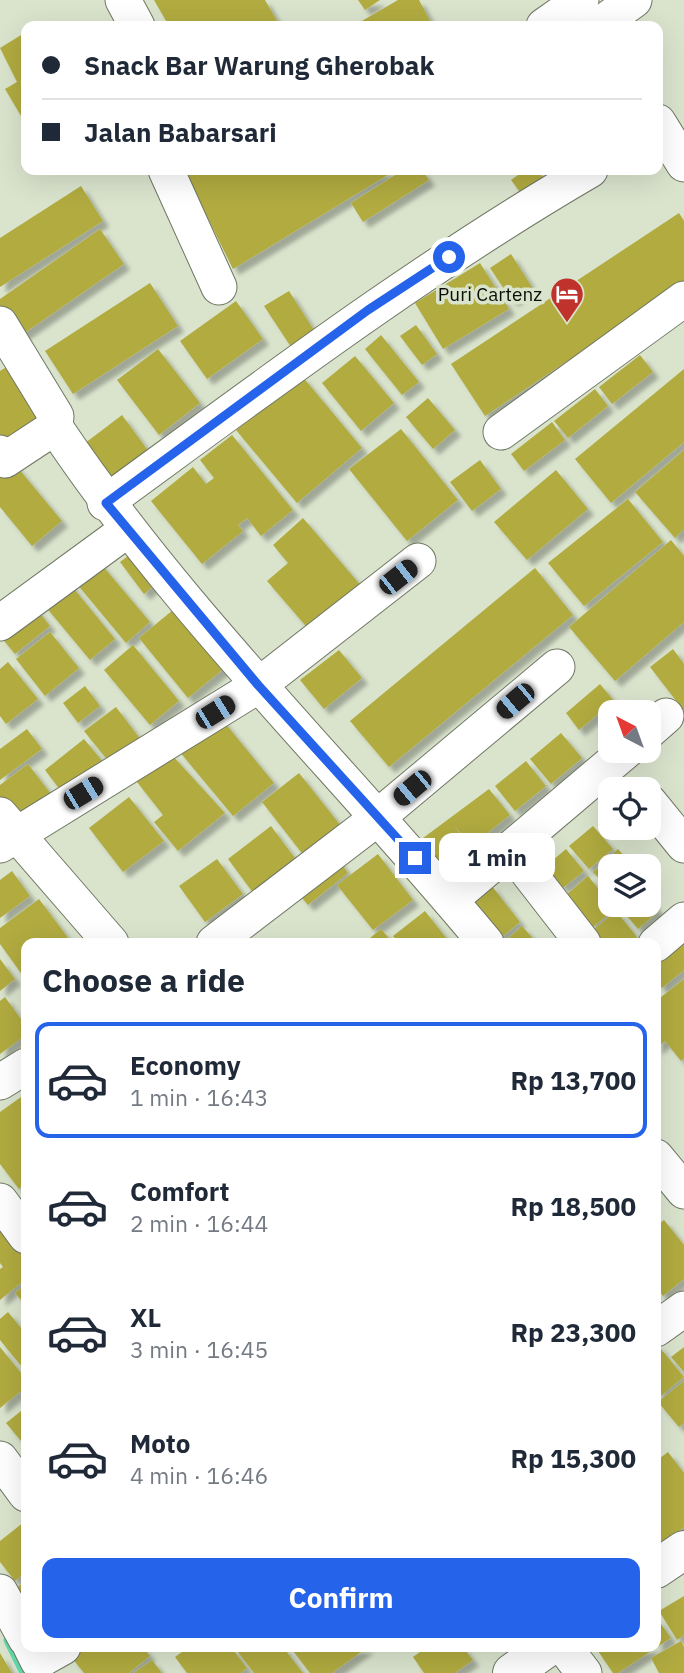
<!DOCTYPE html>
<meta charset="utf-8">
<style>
body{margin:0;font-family:"IBM Plex Sans",sans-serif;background:#f6f6f7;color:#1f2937;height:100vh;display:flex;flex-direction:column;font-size:26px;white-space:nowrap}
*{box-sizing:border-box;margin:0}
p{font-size:23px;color:#747a83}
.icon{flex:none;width:38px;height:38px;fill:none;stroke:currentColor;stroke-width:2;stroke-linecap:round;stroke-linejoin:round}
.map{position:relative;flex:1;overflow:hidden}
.sheet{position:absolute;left:21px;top:938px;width:640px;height:714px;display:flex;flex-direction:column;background:#fff;border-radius:14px;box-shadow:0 7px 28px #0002}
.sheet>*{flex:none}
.banner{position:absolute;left:21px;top:21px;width:642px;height:154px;border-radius:14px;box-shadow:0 7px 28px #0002;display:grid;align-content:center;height:154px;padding:0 21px;background:#fff}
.needle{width:46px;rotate:319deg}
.buttons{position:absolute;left:598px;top:700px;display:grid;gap:14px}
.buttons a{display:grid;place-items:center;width:63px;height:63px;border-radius:14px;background:#fff;box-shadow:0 7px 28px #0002;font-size:35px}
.end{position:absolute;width:32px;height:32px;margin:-16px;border:9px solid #2563eb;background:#fff;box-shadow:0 0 0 4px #fff}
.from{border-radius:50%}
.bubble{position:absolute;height:49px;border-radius:14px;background:#fff;box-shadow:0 7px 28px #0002;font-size:23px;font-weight:700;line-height:49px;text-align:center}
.car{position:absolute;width:21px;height:42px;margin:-21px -10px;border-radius:9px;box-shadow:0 0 5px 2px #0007;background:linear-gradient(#222 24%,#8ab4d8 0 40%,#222 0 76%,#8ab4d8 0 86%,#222 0)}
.banner b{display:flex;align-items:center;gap:24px;height:66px;font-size:26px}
.banner b+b{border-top:2px solid #e0e1e3}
.banner i{width:18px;height:18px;background:#1f2937}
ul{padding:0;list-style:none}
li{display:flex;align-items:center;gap:21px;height:116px;margin:0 14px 10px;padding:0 7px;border:4px solid transparent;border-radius:14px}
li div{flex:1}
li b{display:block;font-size:26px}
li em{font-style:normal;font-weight:700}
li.current{border-color:#2563eb}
li>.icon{width:63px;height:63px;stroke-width:1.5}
h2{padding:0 21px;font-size:32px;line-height:84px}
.cta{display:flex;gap:14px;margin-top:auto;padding:14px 21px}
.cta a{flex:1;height:80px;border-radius:14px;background:#2563eb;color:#fff;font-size:28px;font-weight:700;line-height:80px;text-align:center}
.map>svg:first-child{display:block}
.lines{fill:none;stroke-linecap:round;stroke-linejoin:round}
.stream{stroke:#60d8aa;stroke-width:9}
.building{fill:#b1ab40;filter:url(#shadow)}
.minor-casing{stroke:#6f7763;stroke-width:37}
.tertiary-casing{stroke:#6f7763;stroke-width:40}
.minor{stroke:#fff;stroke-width:35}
.tertiary{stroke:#fff;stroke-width:38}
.route{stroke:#2563eb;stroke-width:9}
.labels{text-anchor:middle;stroke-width:7;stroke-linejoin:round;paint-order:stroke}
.poi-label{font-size:19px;fill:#0a0d06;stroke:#dae4cd;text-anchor:end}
</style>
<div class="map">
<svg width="684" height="1673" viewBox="0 0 684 1673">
<defs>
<filter id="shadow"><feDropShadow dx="6" dy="6" stdDeviation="2" flood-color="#0004"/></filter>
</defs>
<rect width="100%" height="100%" fill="#dae4cd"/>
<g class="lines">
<path class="stream" d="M8 1640 24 1673"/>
</g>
<g class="building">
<path d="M154 0H265L280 26H169Z"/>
<path d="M358 0H380L365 10Z"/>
<path d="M398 0H419L433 26H353Z"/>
<path d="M26 32V119L24 121 5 89 17 82 0 48Z"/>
<path d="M184 170H396L233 269Z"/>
<path d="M403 170H422L429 180 363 222 351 203Z"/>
<path d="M525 170H537L547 182 525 199 511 180Z"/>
<path d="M81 186 103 221 0 287V238Z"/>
<path d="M679 213 684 221V283L485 416 451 364Z"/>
<path d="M100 229 124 264 16 339 0 315V299Z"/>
<path d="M511 254 532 287 512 301 490 268Z"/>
<path d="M480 263 509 309 443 349 415 303Z"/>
<path d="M150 283 178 326 73 394 45 351Z"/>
<path d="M289 291 317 335 293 350 264 306Z"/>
<path d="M236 301 263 339 207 379 180 341Z"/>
<path d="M416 325 437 354 422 365 400 336Z"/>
<path d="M381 335 419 382 402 395 365 349Z"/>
<path d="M158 349 200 403 159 435 117 380Z"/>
<path d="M640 355 653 372 612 404 599 387Z"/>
<path d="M355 356 394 403 361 431 322 383Z"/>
<path d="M16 361 47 412 5 443 0 435V371Z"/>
<path d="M684 369V442L611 503 575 459Z"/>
<path d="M302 376 362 448 297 503 236 430Z"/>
<path d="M595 389 608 406 568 438 554 421Z"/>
<path d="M428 398 455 430 433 449 406 417Z"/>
<path d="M122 415 149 452 103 486 76 450Z"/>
<path d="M552 422 565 440 524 471 511 454Z"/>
<path d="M401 429 458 500 407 541 349 469Z"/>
<path d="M232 435 293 510 261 536 247 518 238 525 243 531 202 564 151 501 193 467 206 484 214 478 200 460Z"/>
<path d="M684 450V529L675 538 635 492Z"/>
<path d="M480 460 501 489 472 511 450 482Z"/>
<path d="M13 462 62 521 32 546 0 507V472Z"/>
<path d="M556 470 588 509 527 560 494 522Z"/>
<path d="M628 499 663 542 584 606 548 563Z"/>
<path d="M303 518 363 588 311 632 267 581 288 563 273 545Z"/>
<path d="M671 540 684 556V622L615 681 569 627Z"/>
<path d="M137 549 161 580 144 594 120 562Z"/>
<path d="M96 558 150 622 126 643 72 578Z"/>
<path d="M535 568 573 615 389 767 350 721Z"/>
<path d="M66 579 115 639 90 660 40 600Z"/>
<path d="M179 605 228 665 188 698 139 638Z"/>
<path d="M35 607 50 626 15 654 0 636Z"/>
<path d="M50 632 79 668 45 696 16 659Z"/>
<path d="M133 645 179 701 150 725 104 670Z"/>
<path d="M673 649 684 664V711L650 667Z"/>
<path d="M339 650 362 678 324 709 300 680Z"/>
<path d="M8 662 38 699 6 724 0 716V669Z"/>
<path d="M600 684 614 701 579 730 566 713Z"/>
<path d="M85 686 100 706 78 723 63 703Z"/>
<path d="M116 707 144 744 113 767 84 731Z"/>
<path d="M220 717 274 783 233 816 179 751Z"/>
<path d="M27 729 42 749 0 780V749Z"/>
<path d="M561 733 582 758 551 784 530 759Z"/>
<path d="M84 739 104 763 64 795 45 770Z"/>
<path d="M171 754 225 813 178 851 154 822 163 815 137 782Z"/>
<path d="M526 761 546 786 515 811 495 786Z"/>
<path d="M28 764 51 794 17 821 0 799V785Z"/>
<path d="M299 773 345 831 308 861 262 802Z"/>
<path d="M489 789 510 815 471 846 454 825 469 848 440 869 419 841Z"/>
<path d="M129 797 164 841 123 872 89 828Z"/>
<path d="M271 826 297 861 254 894 228 859Z"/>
<path d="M593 826 613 849 589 869 569 846Z"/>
<path d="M566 849 584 871 563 888 545 867Z"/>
<path d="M618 849 633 866H611V892L593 872Z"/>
<path d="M378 854 413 900 373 930 337 885Z"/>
<path d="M335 855 348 873 308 905 294 888Z"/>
<path d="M217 859 243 894 205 922 179 886Z"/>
<path d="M12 871 30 896 0 918V880Z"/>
<path d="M588 876 615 909 593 927 566 895Z"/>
<path d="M491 885 520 922 497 941 468 904Z"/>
<path d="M39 899 72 943H26V980L0 944V928Z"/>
<path d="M649 899 659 911 638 929 621 909 626 905H649Z"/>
<path d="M425 911 450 943H398L393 936Z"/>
<path d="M616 911 637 937 629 943H604L593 930Z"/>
<path d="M522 926 537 943H503Z"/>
<path d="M381 929 393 943H364Z"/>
<path d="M684 933V970L662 988 656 981V956Z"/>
<path d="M0 959 15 979 0 991Z"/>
<path d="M684 979V1058L681 1061 665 1041 656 1049V1001Z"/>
<path d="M5 997 26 1026V1035L0 1054V1001Z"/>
<path d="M21 1097 26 1104V1183L19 1189 0 1164V1112Z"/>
<path d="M0 1207 26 1241V1279L0 1300V1269L3 1267 0 1263Z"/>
<path d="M664 1220 684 1245V1279L663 1296 656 1287V1226Z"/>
<path d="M26 1284V1306L15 1293Z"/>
<path d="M8 1312 26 1334V1372L0 1340V1319Z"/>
<path d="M656 1343 684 1377 656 1400Z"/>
<path d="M0 1347 26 1379V1387L0 1408Z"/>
<path d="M684 1347V1372L671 1357Z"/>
<path d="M684 1381V1423L679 1427 658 1402Z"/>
<path d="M26 1407V1447L6 1423Z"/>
<path d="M668 1452 684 1473V1527L661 1545 656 1539V1461Z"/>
<path d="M24 1522 26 1572 15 1581 0 1562V1541Z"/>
<path d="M26 1581V1610L12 1591Z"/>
<path d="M684 1596V1635L677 1640 659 1611Z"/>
<path d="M656 1617 671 1638 618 1673H613L598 1651 604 1647H656Z"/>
<path d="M681 1641 684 1647V1673H659L651 1658Z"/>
<path d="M86 1647H143L150 1656 129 1673H84L72 1658Z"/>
<path d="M189 1647H231L247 1668 241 1673H187L175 1657Z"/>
<path d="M234 1647H283L303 1673H254Z"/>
<path d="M290 1647H368L332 1673H310Z"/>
<path d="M427 1647H463L473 1660 455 1673H424L413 1657Z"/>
<path d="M0 1653 12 1673H0Z"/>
<path d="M152 1660 162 1673H134Z"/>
</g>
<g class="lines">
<g class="minor-casing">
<g id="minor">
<path d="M123 0 137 26"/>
<path d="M544 26 581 0"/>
<path d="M598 26 634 0"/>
<path d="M658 122 684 164"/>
<path d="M166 170 219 287"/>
<path d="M0 324 56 416 55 427"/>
<path d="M501 432 684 299"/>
<path d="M0 453 5 460 55 427C180 614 343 770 486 943"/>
<path d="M105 503C264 387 420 269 590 170"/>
<path d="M0 623 127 530"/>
<path d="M649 731 666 716"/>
<path d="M649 802 684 845"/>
<path d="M0 815 111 943"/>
<path d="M0 845 259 685 418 561"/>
<path d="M510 849 583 943"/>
<path d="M450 900 626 751"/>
<path d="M214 943 367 826 557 667"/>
<path d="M656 944 684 920"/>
<path d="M0 1082 26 1066"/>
<path d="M656 1157 684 1191"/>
<path d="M0 1201 26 1236"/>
<path d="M656 1329 684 1309"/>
<path d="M0 1459 26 1494"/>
<path d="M0 1592 26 1639"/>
<path d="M31 1647 38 1661 63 1647"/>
<path d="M564 1647 584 1673"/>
</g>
</g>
<g class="tertiary-casing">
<g id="tertiary">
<path d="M656 1569 684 1550"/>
<path d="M512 1673 548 1647"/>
</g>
</g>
<use href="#minor" class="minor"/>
<use href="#tertiary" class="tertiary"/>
</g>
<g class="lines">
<path class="route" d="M415 858 258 685 106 503 368 310 449 257"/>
</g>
<defs>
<g id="hotel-pin" transform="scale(1.75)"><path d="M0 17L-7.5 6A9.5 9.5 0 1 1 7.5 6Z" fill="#c0322c" stroke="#dae4cd"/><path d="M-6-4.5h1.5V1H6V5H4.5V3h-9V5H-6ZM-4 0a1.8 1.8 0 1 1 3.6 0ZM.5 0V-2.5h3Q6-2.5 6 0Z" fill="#fff"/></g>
</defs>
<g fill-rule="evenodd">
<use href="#hotel-pin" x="567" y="294"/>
</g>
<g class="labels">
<g class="poi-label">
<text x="542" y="301">Puri Cartenz</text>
</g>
</g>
</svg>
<div class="buttons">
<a><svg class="needle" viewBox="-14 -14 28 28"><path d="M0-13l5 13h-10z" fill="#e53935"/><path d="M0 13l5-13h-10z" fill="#747a83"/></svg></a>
<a><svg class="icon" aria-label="locate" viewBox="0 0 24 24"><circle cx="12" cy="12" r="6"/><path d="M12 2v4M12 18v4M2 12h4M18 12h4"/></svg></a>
<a><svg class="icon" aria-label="layers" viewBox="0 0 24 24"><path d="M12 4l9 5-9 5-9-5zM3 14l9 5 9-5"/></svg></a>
</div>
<i class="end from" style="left:449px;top:257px"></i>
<i class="end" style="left:415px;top:858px"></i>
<div class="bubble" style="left:439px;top:833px;width:116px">1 min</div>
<i class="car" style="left:398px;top:577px;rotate:52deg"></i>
<i class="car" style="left:515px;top:701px;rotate:230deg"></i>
<i class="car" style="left:215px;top:712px;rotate:58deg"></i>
<i class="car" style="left:412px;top:788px;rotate:230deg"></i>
<i class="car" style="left:83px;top:793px;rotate:59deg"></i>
<div class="banner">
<b><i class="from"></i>Snack Bar Warung Gherobak</b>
<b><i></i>Jalan Babarsari</b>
</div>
<section class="sheet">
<h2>Choose a ride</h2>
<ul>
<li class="current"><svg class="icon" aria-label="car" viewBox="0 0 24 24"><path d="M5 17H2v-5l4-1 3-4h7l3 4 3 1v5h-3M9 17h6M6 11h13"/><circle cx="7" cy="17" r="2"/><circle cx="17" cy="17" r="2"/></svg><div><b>Economy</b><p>1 min · 16:43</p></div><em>Rp 13,700</em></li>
<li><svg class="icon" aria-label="car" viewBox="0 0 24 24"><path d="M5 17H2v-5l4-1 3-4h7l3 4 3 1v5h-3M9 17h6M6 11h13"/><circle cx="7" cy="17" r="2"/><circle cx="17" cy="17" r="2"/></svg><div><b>Comfort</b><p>2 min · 16:44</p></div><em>Rp 18,500</em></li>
<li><svg class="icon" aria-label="car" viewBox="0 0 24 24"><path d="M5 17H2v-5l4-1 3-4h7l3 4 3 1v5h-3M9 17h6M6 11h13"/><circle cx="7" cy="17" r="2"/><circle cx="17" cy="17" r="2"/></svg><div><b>XL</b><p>3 min · 16:45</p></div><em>Rp 23,300</em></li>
<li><svg class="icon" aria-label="car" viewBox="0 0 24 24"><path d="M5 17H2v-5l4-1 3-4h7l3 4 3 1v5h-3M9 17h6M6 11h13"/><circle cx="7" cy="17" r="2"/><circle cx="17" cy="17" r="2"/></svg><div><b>Moto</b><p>4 min · 16:46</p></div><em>Rp 15,300</em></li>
</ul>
<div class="cta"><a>Confirm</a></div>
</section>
</div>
